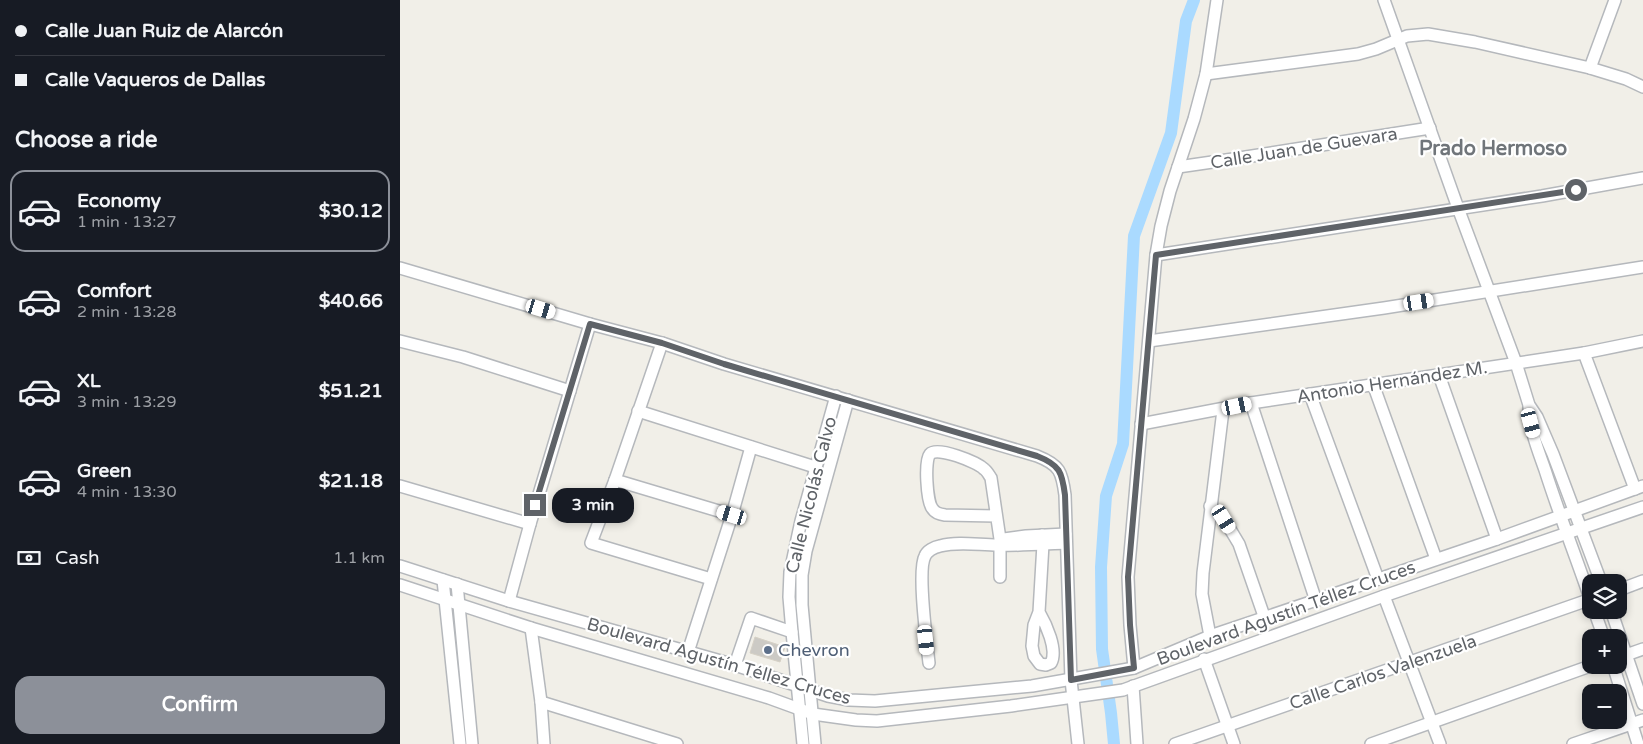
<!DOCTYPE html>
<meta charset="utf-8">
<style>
body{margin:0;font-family:"Varela Round",sans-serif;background:#242831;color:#f1f3f6;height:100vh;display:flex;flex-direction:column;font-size:19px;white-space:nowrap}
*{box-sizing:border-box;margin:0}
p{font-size:16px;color:#9ea1a6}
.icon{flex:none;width:28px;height:28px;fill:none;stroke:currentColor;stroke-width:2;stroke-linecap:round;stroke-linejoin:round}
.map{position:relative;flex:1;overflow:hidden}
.panel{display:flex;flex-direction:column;background:#171b24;width:400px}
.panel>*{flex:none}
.guide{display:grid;align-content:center;height:110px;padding:0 15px;background:#171b24}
.tools{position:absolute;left:1182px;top:574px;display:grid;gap:10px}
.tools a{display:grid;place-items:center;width:45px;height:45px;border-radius:10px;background:#171b24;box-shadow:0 2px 8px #0003;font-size:25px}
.end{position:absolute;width:22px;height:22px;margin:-11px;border:6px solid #5f6368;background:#fff;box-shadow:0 0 0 2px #fff}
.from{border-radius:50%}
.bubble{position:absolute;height:35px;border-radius:15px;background:#171b24;box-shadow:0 2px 8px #0003;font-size:16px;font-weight:800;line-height:35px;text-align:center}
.car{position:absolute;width:15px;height:30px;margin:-15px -8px;border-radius:6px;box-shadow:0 0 4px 1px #0007;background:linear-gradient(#fff 24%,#345 0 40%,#fff 0 76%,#345 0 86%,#fff 0)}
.guide b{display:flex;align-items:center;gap:18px;height:48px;font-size:19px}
.guide b+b{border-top:1px solid #363941}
.guide i{width:12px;height:12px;background:#f1f3f6}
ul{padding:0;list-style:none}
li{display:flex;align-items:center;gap:15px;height:82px;margin:0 10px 8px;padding:0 5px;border:2px solid transparent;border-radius:15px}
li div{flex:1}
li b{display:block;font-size:19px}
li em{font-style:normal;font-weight:800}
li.current{border-color:#8c9099}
li>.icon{width:45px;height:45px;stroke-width:1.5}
h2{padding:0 15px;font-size:22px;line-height:60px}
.pay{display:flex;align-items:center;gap:12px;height:55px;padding:0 15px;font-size:19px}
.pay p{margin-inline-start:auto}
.primary-button{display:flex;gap:10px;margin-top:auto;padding:10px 15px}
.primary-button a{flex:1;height:58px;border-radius:15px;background:#8c9099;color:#fff;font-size:20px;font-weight:800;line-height:58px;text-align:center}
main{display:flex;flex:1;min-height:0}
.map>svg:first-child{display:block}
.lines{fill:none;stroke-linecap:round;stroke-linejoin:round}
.canal{stroke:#aadaff;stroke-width:12}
.building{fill:#cccac5;stroke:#d6d1c6}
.minor-casing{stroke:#b5b8bc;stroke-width:14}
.minor{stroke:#fff;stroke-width:11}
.route{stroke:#5f6368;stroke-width:6}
.service-dot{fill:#5c6f8a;stroke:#fff;stroke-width:2}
.labels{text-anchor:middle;stroke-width:4.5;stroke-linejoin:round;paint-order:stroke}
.street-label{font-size:18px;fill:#5f6368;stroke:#fff}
.service-label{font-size:18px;fill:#4e5e75;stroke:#fff;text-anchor:start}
.quarter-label{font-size:20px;font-weight:bold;fill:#70757a;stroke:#fff}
</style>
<main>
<section class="panel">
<div class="guide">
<b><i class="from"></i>Calle Juan Ruiz de Alarcón</b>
<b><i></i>Calle Vaqueros de Dallas</b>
</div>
<h2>Choose a ride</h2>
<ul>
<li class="current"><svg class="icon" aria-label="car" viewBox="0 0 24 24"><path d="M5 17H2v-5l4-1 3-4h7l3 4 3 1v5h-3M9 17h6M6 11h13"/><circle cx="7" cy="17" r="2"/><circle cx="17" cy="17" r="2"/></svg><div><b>Economy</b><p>1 min · 13:27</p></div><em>$30.12</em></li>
<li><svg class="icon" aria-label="car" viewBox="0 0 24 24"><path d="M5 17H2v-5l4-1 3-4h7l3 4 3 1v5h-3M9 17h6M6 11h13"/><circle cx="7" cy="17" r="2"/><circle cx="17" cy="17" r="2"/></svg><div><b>Comfort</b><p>2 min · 13:28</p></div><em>$40.66</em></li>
<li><svg class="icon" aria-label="car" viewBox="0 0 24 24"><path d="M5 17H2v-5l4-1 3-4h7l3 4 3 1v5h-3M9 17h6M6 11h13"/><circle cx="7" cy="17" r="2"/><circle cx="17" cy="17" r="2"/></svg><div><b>XL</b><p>3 min · 13:29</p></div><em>$51.21</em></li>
<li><svg class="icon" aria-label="car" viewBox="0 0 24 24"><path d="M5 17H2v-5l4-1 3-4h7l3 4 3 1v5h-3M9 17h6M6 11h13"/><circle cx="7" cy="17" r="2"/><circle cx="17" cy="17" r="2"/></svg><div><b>Green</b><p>4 min · 13:30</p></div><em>$21.18</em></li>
</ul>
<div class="pay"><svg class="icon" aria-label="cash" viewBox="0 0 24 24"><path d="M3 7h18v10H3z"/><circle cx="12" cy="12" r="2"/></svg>Cash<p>1.1 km</p></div>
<div class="primary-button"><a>Confirm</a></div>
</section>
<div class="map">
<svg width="1243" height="744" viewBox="0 0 1243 744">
<rect width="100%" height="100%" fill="#f1efe8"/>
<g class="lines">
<path class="canal" d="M714 744 711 713 702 649 701 567 706 496 723 444 734 236 771 133 786 21 794 0"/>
</g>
<path class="building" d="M355 637 385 647 380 662 350 653Z"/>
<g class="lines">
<g class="minor-casing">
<g id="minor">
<path d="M984 0 1058 208 1116 363 1129 405 1137 417 1153 454 1201 582"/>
<path d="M1190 68 1215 0"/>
<path d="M806 74 958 54 976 49 1007 36 1028 34 1075 42 1190 68 1226 79 1243 87"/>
<path d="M778 167 833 159 1030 128"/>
<path d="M756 255 1142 196 1243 178"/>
<path d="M0 268 190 324 262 343 324 364 637 456C660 465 662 472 665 495L671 680 678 744"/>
<path d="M0 341 63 357 170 391"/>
<path d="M749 341 984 308 1243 267"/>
<path d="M262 343 215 480 191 543 311 579"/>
<path d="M1184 353 1235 489"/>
<path d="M1039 375 1097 539"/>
<path d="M973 384 1036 559"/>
<path d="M910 394 978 579"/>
<path d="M851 403 916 601"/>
<path d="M1129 407C1129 428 1138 450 1145 470 1159 514 1176 557 1191 601"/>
<path d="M238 411 415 467"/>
<path d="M741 424 851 403 1184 353 1243 341"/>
<path d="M215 480 332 515"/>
<path d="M0 486 130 524"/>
<path d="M810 506 824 519 839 544 865 619"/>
<path d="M596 516 545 515C539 514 535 513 532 508 527 501 524 461 530 454 537 446 577 462 584 469 587 471 589 475 591 478L600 539V577"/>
<path d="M604 539 626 536 666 534"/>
<path d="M0 566 109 601 335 665 428 696 449 700 475 701 632 686 734 668 810 636 1097 539 1243 486"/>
<path d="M43 580 60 744"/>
<path d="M57 584 72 744"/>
<path d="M0 585 131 628 369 698 413 714 456 720 477 721 611 706 723 690 984 596 1243 507"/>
<path d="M1219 590 1243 581"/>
<path d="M984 596 1040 744"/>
<path d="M109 601 130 524 190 324"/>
<path d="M1194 610 1204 638"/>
<path d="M1211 610 1243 704"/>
<path d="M639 612C646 624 658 650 651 663L646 665 640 664 634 656 632 646 634 625 639 612 643 544 642 535"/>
<path d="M131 628 141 702 144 744"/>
<path d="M810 636 802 594 803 573 823 410"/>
<path d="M288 652 332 515 351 447"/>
<path d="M1226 655 1243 649"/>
<path d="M804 659 834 744"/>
<path d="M529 663C527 644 517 570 525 556 527 551 534 547 540 546 558 541 579 545 597 545 620 546 643 544 666 543"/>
<path d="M335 665 351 618 392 632"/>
<path d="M1213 665 1238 744"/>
<path d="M734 668 730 625 728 577 756 255 761 226 770 191 794 119 806 74 817 0"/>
<path d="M733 686 737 744"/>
<path d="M141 702 277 744"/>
<path d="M403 744 392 632 389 597 390 572 401 521 436 396"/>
<path d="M415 744 402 605V575L406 551 448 400"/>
<path d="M775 744 1191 599"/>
<path d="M971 744 1193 665"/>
<path d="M1173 744 1243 720"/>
</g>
</g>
<use href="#minor" class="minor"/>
</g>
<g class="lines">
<path class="route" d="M135 505 190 324 262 343 324 364 637 456C660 465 662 472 665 495L671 680 734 668 730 625 728 577 756 255 1176 190"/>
</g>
<circle class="service-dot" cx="368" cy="650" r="5"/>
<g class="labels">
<g class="street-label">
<text transform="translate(904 148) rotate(-9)" y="6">Calle Juan de Guevara</text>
<text transform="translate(992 382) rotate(-9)" y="6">Antonio Hernández M.</text>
<text transform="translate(411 495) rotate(-76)" y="6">Calle Nicolás Calvo</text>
<text transform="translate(886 613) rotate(-20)" y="6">Boulevard Agustín Téllez Cruces</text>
<text transform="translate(319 661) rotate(16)" y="6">Boulevard Agustín Téllez Cruces</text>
<text transform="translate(983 672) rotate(-19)" y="6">Calle Carlos Valenzuela</text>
</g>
<g class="service-label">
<text x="378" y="656">Chevron</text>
</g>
<g class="quarter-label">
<text x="1093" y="155">Prado Hermoso</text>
</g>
</g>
</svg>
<div class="tools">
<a><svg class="icon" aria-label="layers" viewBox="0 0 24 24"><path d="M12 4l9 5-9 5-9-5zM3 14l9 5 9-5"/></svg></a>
<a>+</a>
<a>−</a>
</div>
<i class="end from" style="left:1176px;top:190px"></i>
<i class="end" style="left:135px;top:505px"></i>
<div class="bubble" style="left:152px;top:488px;width:82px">3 min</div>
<i class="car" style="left:1019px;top:302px;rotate:81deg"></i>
<i class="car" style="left:141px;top:309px;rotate:107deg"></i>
<i class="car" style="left:837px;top:406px;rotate:78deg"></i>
<i class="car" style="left:1131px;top:423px;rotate:165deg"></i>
<i class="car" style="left:332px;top:515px;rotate:287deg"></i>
<i class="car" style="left:824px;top:519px;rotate:148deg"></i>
<i class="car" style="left:526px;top:640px;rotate:174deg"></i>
</div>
</main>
